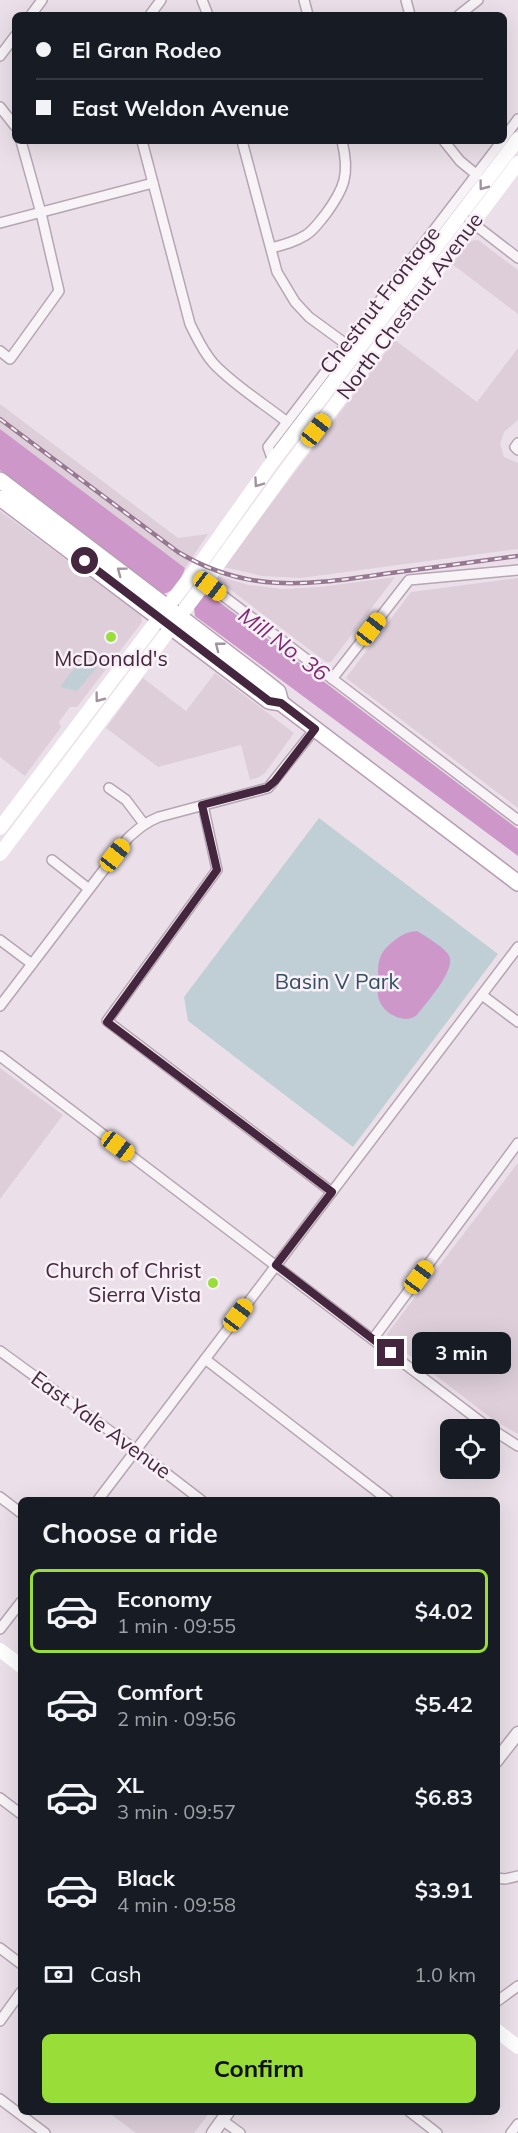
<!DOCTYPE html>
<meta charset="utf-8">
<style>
body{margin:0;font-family:Mulish,sans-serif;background:#242831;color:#f1f3f6;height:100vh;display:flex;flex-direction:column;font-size:22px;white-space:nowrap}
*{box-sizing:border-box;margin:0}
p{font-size:20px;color:#9ea1a6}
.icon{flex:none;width:33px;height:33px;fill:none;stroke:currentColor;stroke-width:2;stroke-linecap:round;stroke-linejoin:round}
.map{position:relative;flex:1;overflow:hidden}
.side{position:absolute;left:18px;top:1497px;width:482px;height:618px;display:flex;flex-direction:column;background:#171b24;border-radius:9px;box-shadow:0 6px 24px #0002}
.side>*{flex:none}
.hud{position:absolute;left:12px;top:12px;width:495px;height:132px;border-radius:9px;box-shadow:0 6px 24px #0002;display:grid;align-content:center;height:132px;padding:0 24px;background:#171b24}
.controls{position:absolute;left:440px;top:1419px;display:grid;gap:12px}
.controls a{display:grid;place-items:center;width:60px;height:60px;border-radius:9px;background:#171b24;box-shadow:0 6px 24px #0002;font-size:30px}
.end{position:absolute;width:27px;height:27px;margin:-14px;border:8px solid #44273e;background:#fff;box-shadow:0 0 0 3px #fff}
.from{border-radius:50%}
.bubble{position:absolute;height:42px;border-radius:9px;background:#171b24;box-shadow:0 6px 24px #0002;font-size:20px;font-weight:700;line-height:42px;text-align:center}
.car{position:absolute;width:18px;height:36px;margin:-18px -9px;border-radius:8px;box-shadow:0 0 4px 2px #0007;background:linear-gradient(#f5c518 24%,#345 0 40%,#f5c518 0 76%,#345 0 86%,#f5c518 0)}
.hud b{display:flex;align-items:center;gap:21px;height:57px;font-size:22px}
.hud b+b{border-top:2px solid #363941}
.hud i{width:15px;height:15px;background:#f1f3f6}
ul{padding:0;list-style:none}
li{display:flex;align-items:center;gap:18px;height:84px;margin:0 12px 9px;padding:0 12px;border:3px solid transparent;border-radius:9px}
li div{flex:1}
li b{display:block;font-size:22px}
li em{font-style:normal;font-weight:700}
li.current{border-color:#99dd38}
li>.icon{width:54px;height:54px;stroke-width:1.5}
h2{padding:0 24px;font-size:27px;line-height:72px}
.pay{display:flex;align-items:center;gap:15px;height:66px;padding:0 24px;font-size:22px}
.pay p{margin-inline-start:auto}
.button{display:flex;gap:12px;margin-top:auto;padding:12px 24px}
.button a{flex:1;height:69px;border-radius:9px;background:#99dd38;color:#111;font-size:24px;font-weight:700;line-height:69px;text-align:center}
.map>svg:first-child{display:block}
.built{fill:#ddceda}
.green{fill:#c0cfd5}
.water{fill:#ce97ca}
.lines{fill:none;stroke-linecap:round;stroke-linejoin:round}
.minor-casing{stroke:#b6a5b2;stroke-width:12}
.tertiary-casing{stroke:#b6a5b2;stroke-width:15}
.primary-casing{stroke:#b89eb4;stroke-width:18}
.minor{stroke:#f8f3f7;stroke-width:9}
.tertiary{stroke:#f8f3f7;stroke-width:12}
.secondary{stroke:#fff;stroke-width:14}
.primary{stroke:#fff;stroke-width:15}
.rail-casing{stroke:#967890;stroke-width:4.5}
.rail{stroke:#f8f0f7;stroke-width:2;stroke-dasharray:7;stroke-linecap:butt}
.oneway{stroke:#a2939e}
.route{stroke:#44273e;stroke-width:8}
.poi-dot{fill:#99dd38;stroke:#f8f0f7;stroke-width:2}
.labels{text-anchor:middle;stroke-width:5;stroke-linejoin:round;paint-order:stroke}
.street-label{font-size:21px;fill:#44273e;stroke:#f8f0f7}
.poi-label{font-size:21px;fill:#44273e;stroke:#f8f0f7}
.park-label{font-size:21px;fill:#325061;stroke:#f8f0f7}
.water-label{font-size:22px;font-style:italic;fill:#7d2c73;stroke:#f8f0f7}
</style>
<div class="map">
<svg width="518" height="2133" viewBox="0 0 518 2133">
<rect width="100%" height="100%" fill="#ebe0e9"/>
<g class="built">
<path d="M478 240 518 270V314L452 264 470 241Z"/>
<path d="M395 340 477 402 518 348V420L504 432 500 444 504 457 518 463V549L301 578 262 576 223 567Z"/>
<path d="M0 404 178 538 208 534 185 568 0 429Z"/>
<path d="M0 511 141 615 142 622 77 707H70L59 722 61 727 25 776 0 757Z"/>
<path d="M217 576 249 585 283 589 320 587 395 577 331 662H326L219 581Z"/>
<path d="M518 578V808L346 678 411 592Z"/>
<path d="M215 673 294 733 265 773 259 777 250 780 241 745 158 767 106 728 143 678 186 711Z"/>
<path d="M0 1068 63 1115 0 1199Z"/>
<path d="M517 1164 518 1165V1434L495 1421 388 1339 387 1334Z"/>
<path d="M108 2112H210L194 2133H136Z"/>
</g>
<g class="green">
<path d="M80 661 97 667 77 691 60 687Z"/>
<path d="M319 818 498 954 353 1147 188 1021 184 997Z"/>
</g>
<g class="water">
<path d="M0 429 185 568C181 580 176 591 163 594L0 470Z"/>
<path d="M204 595H210L518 829V856L195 616 194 608Z"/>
<path d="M417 931C425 936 448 949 450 958 453 974 426 1003 417 1015 405 1025 384 1014 379 1000 377 994 378 987 378 981 378 960 378 953 395 940 403 934 407 932 417 931Z"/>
</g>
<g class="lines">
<g class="minor-casing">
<g id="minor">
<path d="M202 0 208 15"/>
<path d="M304 0 308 15"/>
<path d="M406 0 410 15"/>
<path d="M31 15 42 0"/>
<path d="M150 15 161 0"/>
<path d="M459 15 478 0"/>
<path d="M0 56 15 36"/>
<path d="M0 107 15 126"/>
<path d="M504 138 518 119"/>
<path d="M142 141 190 324C197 338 203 352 214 364 235 386 263 403 287 422"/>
<path d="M242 141 277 272 295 302 309 317 350 347"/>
<path d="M444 141 460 161 477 175"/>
<path d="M470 221 518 258"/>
<path d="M0 223 153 183"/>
<path d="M271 248C283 245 295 242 306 235 314 230 319 222 325 215 345 188 350 174 342 141"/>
<path d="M0 351 10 359 59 291 41 213 21 141"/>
<path d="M518 443 515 447 518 450"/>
<path d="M273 461 268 447 502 141"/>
<path d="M205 582 518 820"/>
<path d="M332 679 409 580 518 570"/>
<path d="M109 788 126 800 144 824"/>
<path d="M203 805 217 870 107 1021 332 1192"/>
<path d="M52 860 89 889"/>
<path d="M0 940 32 964"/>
<path d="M482 995 518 1022"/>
<path d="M0 1006 128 838C138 829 146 822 159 817L268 788 315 729"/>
<path d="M0 1056 485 1425 518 1446"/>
<path d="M373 1339 518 1143"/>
<path d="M0 1351 136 1450 201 1500"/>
<path d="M205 1359 388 1500"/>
<path d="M0 1497 21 1513"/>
<path d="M98 1500 518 947"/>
<path d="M0 1629 21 1602"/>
<path d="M0 1798 21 1814"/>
<path d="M496 1878 505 1879 518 1876"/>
<path d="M0 1948 21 1964"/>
<path d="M496 2002 518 1986"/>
<path d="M0 2021 21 1992"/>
<path d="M0 2099 45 2133"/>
<path d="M410 2112 437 2133"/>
<path d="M222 2120 240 2133"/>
<path d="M511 2133 518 2124"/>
</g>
</g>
<g class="tertiary-casing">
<g id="tertiary">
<path d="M496 1761 518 1733"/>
<path d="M213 2133 228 2112"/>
</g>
</g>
<g class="primary-casing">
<g id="primary">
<path d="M0 480 259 677 278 692 281 703"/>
<path d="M0 498 269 701 281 703 518 883"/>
</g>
</g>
<use href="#minor" class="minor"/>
<use href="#tertiary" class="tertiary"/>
<g class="secondary">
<path d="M0 828 200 564 273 461 518 139"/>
<path d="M0 854 198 592 289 466 518 163"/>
<path d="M0 1650 21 1666"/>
<path d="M496 2030 518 2047"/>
</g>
<use href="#primary" class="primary"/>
<g class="rail-casing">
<path id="rail" d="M0 419 178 552C251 596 312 584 391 573 433 567 476 562 518 556"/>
</g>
<use href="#rail" class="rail"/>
</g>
<defs><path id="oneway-chevron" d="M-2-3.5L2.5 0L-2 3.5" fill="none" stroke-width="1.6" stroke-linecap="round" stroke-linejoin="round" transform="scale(1.5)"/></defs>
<g class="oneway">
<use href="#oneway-chevron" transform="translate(483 186) rotate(127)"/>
<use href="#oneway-chevron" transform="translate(258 483) rotate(125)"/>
<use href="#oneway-chevron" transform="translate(121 571) rotate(-143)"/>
<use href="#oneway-chevron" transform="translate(219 646) rotate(-142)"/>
<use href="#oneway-chevron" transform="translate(99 698) rotate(127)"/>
</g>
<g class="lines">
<path class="route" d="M85 561 269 701 281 703 315 729 275 781 267 788 202 805 217 870 107 1022 332 1192 276 1265 391 1353"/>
</g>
<g class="poi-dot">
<circle cx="111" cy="637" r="6"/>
<circle cx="213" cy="1283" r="6"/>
</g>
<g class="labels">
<g class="street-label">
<text transform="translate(380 300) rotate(-52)" y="7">Chestnut Frontage</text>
<text transform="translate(410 306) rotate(-53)" y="7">North Chestnut Avenue</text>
<text transform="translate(101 1425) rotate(36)" y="7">East Yale Avenue</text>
</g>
<g class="poi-label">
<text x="111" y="666">McDonald's</text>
<text x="201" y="1278" text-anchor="end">Church of Christ<tspan x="201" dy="24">Sierra Vista</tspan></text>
</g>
<g class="park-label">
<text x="337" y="989">Basin V Park</text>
</g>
<g class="water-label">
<text transform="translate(284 644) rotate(37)" y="8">Mill No. 36</text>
</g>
</g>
</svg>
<div class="controls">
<a><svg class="icon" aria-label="locate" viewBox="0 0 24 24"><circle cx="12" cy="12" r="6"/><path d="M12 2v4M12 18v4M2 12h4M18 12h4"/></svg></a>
</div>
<i class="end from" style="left:85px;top:561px"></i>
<i class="end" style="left:391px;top:1353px"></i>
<div class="bubble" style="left:412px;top:1332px;width:99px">3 min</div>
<i class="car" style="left:316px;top:430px;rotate:38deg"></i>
<i class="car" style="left:210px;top:586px;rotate:127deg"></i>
<i class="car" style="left:371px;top:629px;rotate:38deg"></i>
<i class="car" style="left:115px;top:855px;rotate:38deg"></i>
<i class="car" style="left:118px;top:1146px;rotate:127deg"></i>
<i class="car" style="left:419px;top:1277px;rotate:36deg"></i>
<i class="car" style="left:238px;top:1315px;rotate:37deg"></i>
<div class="hud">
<b><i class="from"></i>El Gran Rodeo</b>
<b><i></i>East Weldon Avenue</b>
</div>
<section class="side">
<h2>Choose a ride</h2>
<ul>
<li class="current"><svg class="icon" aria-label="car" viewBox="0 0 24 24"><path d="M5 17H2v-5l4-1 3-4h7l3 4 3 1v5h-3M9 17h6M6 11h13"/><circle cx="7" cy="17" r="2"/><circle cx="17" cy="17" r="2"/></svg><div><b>Economy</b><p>1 min · 09:55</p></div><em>$4.02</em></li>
<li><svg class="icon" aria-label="car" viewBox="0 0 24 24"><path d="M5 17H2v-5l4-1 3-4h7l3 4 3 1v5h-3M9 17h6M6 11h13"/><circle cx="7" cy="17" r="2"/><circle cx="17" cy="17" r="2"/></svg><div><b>Comfort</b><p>2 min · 09:56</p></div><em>$5.42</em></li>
<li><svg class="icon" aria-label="car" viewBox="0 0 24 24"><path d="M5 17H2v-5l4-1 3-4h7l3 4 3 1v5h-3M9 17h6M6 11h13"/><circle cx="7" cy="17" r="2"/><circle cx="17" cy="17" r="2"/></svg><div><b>XL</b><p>3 min · 09:57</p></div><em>$6.83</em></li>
<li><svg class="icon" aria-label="car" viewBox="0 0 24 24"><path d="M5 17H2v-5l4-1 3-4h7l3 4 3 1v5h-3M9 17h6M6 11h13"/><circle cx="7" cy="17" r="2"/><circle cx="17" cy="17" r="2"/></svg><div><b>Black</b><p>4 min · 09:58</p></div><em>$3.91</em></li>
</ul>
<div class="pay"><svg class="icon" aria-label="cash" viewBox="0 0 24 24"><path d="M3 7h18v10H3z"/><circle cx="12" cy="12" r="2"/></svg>Cash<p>1.0 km</p></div>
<div class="button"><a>Confirm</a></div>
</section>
</div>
